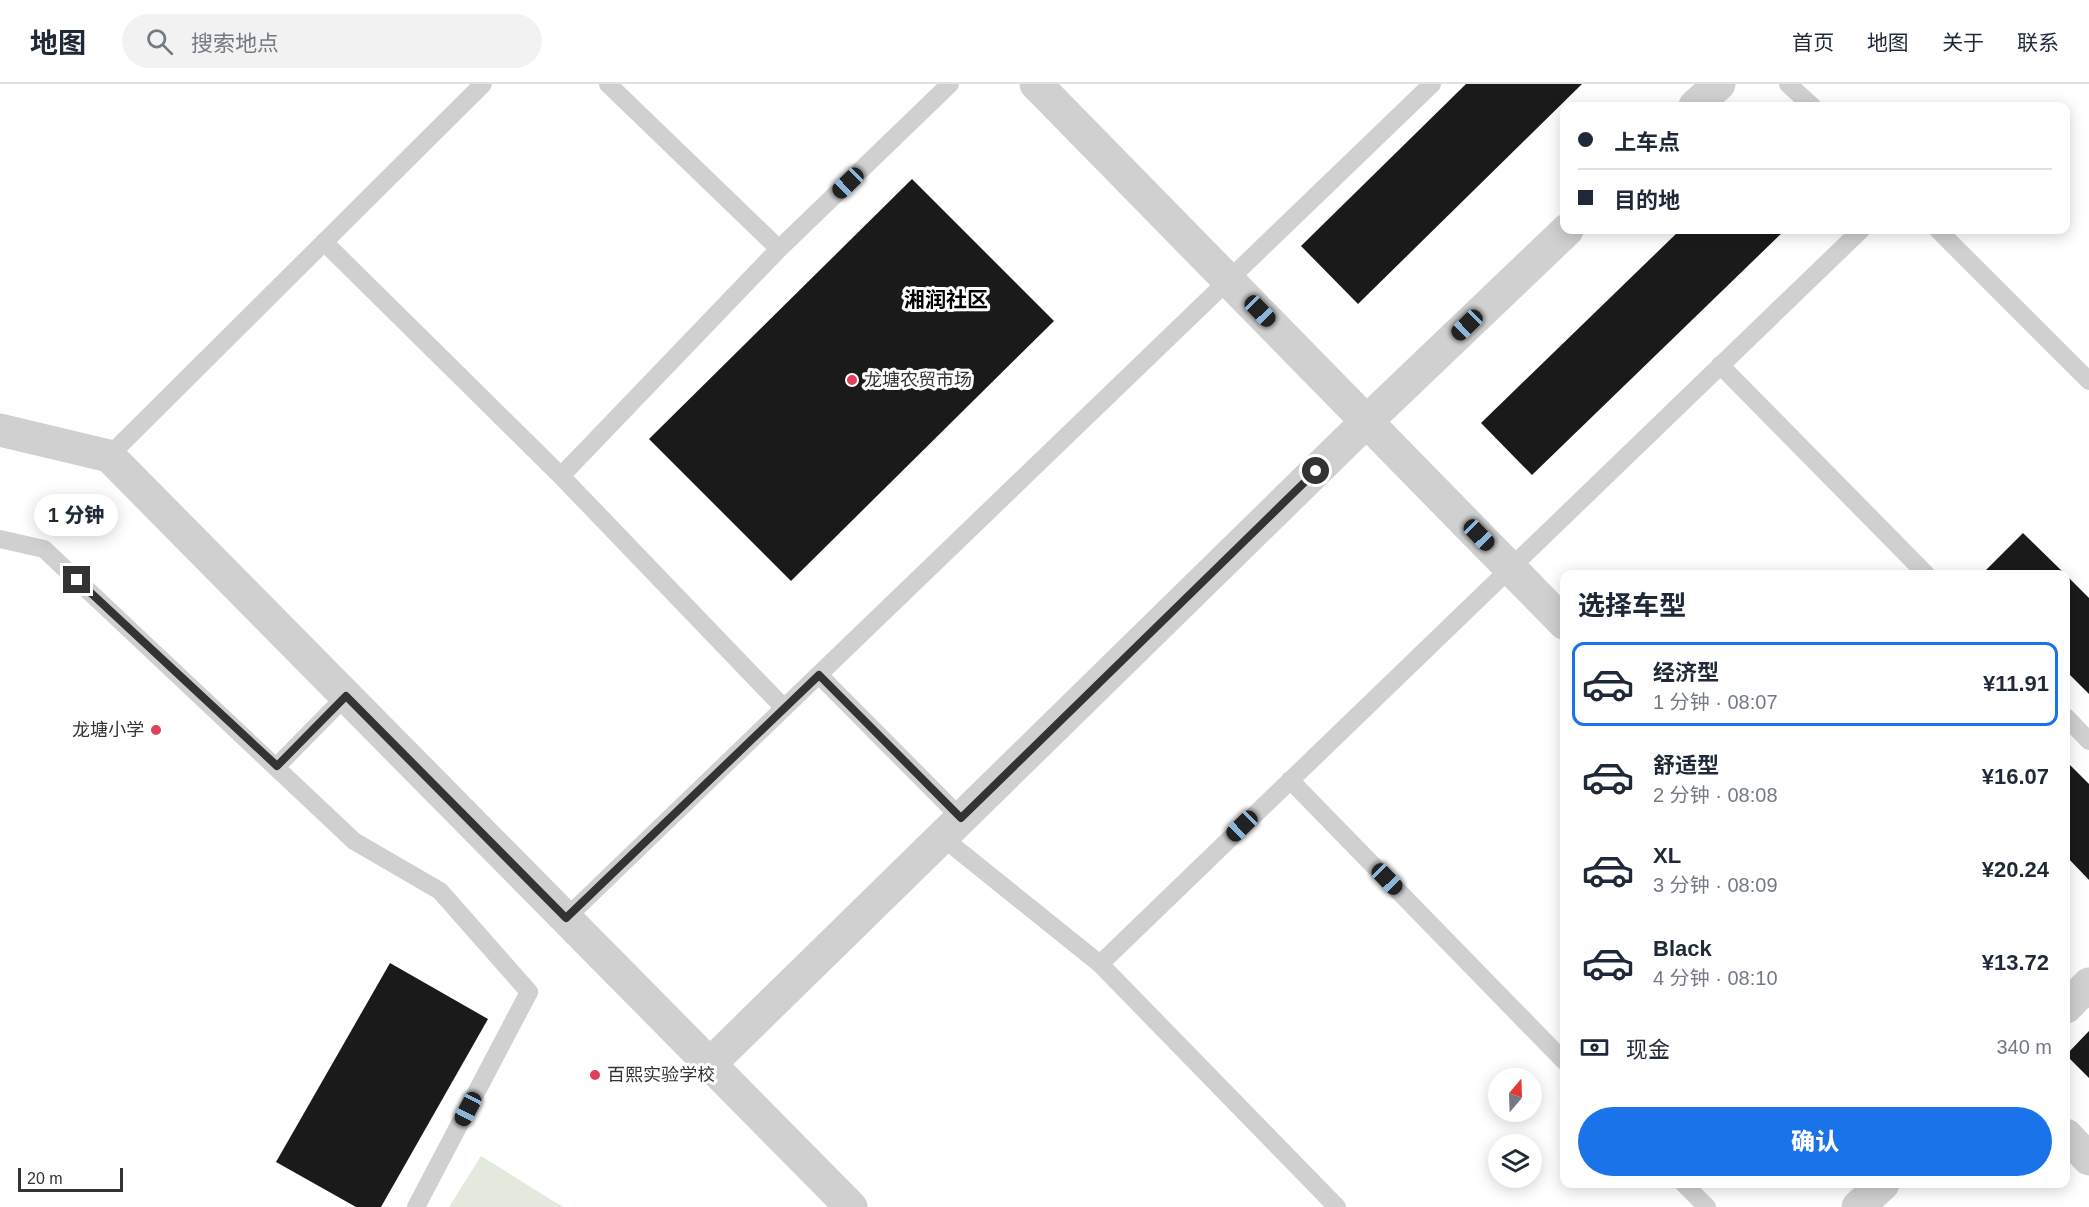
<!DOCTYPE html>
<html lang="zh">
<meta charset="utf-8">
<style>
body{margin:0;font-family:Helvetica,"Noto Sans SC",sans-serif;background:#f2f2f3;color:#1f2937;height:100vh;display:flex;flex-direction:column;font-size:22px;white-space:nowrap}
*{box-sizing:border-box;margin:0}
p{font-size:20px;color:#747a83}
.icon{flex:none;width:33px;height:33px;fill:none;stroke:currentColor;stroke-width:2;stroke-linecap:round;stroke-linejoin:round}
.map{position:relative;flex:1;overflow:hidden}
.details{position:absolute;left:1560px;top:486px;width:510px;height:618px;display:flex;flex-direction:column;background:#fff;border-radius:12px;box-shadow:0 3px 15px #0003}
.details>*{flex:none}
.banner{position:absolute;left:1560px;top:18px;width:510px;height:132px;border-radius:12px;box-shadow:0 3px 15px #0003;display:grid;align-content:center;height:132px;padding:0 18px;background:#fff}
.needle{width:39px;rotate:19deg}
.buttons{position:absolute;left:1488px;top:984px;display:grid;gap:12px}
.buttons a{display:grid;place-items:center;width:54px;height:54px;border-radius:50%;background:#fff;box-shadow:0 3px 15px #0003;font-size:30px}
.scale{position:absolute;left:18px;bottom:15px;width:105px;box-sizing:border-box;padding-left:6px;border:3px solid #333;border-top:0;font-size:16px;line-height:21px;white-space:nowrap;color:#333;-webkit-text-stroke:4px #fff;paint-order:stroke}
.end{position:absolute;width:27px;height:27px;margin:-14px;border:8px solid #333;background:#fff;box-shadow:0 0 0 3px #fff}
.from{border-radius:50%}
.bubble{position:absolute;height:42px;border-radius:21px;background:#fff;box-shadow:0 3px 15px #0003;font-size:20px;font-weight:800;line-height:42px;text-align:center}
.car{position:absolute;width:18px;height:36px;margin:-18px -9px;border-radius:8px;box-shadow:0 0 4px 2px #0007;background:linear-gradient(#222 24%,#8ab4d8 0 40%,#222 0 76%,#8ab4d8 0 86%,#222 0)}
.banner b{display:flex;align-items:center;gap:21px;height:57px;font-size:22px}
.banner b+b{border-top:2px solid #e0e1e3}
.banner i{width:15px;height:15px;background:#1f2937}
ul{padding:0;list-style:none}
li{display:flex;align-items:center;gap:18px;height:84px;margin:0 12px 9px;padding:0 6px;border:3px solid transparent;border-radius:12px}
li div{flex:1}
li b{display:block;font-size:22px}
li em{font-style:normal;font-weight:800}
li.active{border-color:#1a73e8}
li>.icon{width:54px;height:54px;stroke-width:1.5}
h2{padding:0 18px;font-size:27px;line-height:72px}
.pay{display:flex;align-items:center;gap:15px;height:66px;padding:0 18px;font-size:22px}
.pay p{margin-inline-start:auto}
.cta{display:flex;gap:12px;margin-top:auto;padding:12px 18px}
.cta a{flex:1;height:69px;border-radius:36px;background:#1a73e8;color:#fff;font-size:24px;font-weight:800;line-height:69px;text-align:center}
header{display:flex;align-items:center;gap:36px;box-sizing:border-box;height:84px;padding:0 30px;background:#fff;border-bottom:2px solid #e0e1e3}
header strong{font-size:28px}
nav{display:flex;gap:33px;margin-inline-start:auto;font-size:21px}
.search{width:420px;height:54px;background:#f2f2f3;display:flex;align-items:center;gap:15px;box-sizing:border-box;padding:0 21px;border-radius:33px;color:#747a83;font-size:22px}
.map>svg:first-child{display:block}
.green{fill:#e4e9dd}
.building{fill:#1a1a1a}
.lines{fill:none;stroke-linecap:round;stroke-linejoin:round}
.lane{stroke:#d0d0d0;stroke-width:18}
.street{stroke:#d0d0d0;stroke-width:33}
.route{stroke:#333;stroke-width:8}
.poi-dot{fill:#dd4259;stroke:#fff;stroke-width:2}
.labels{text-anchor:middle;stroke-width:6;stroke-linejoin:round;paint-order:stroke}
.poi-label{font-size:18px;fill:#333;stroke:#fff;text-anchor:start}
.quarter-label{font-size:21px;font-weight:bold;fill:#000;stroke:#fff}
</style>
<header>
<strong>地图</strong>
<div class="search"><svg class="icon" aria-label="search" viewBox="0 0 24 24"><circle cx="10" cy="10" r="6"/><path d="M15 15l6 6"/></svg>搜索地点</div>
<nav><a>首页</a><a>地图</a><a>关于</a><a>联系</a></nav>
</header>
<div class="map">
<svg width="2089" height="1123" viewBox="0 0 2089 1123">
<rect width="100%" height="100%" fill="#fff"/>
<path class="green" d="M481 1072 558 1120 564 1123H449Z"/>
<g class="building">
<path d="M1466 0H1582L1358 220 1301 162Z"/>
<path d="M912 95 1054 237 791 497 649 355Z"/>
<path d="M1680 146H1785L1532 391 1481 339Z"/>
<path d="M2023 449 2065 490H1982Z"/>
<path d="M2066 491 2089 514V610L2066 587Z"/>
<path d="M2066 677 2089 700V796L2066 772Z"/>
<path d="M390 879 488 935 381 1123H356L276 1078Z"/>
<path d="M2089 947V994L2066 971Z"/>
</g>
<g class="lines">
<g class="lane">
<path d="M608 0 779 165"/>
<path d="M1788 0 1812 22"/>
<path d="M1938 146 2089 297"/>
<path d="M324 158 561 392 784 624"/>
<path d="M1720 281 1926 490"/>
<path d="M109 372 483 0"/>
<path d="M561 392 779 165 950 0"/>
<path d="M0 455 44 465 354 757 440 807 529 908 416 1123"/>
<path d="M819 591 961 734"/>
<path d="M2066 633 2089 657"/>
<path d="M277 682 346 612"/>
<path d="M1290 696 1564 977"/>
<path d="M942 753 1100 880 1337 1123"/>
<path d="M566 834 1432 0"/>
<path d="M1100 880 1861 146"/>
<path d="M1684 1100 1707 1123"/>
</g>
<g class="street">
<path d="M1036 0 1564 539"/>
<path d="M1695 22 1719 0"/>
<path d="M0 346 109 372 851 1123"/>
<path d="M2066 923 2089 900"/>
<path d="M710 980 1367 337 1567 146"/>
<path d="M2066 1051 2089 1075"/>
<path d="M1858 1123 1883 1100"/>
</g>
</g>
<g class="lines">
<path class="route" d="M77 496 277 682 346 612 566 834 819 591 961 734 1316 387"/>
</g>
<g class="poi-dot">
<circle cx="852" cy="296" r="6"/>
<circle cx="156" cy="646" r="6"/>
<circle cx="595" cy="991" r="6"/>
</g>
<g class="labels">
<g class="poi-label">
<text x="864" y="302">龙塘农贸市场</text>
<text x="144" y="652" text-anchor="end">龙塘小学</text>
<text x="607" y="997">百熙实验学校</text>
</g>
<g class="quarter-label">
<text x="946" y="223">湘润社区</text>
</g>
</g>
</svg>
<div class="buttons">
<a><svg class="needle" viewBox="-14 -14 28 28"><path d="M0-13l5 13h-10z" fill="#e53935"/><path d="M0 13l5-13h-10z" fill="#747a83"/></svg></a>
<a><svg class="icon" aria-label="layers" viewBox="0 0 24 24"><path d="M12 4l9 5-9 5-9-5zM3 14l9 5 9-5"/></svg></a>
</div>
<div class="scale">20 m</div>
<i class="end from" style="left:1316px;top:387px"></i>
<i class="end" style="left:77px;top:496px"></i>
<div class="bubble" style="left:34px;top:410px;width:84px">1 分钟</div>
<i class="car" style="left:848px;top:99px;rotate:226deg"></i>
<i class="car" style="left:1260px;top:227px;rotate:136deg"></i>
<i class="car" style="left:1467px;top:241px;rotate:226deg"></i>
<i class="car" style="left:1479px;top:451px;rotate:136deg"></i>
<i class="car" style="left:1242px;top:742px;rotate:226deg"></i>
<i class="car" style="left:1387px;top:795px;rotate:136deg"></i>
<i class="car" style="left:468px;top:1025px;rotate:208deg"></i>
<div class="banner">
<b><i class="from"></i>上车点</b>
<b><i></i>目的地</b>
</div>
<section class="details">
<h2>选择车型</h2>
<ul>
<li class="active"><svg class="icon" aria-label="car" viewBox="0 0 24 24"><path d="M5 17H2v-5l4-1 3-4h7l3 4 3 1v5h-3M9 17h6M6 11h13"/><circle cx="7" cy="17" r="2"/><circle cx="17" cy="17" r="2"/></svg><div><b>经济型</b><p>1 分钟 · 08:07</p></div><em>¥11.91</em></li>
<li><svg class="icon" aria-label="car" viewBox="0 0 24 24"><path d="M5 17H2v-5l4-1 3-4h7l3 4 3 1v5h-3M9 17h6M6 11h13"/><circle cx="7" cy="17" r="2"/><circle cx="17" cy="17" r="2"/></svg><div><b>舒适型</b><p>2 分钟 · 08:08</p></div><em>¥16.07</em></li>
<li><svg class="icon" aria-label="car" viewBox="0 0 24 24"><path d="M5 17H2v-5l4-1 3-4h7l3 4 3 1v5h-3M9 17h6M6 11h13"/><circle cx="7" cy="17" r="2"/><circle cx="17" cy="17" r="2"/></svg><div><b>XL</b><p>3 分钟 · 08:09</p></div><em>¥20.24</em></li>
<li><svg class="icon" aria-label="car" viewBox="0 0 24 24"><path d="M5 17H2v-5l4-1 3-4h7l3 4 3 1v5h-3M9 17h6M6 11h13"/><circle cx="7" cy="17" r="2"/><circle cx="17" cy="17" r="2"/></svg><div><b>Black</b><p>4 分钟 · 08:10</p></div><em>¥13.72</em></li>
</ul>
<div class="pay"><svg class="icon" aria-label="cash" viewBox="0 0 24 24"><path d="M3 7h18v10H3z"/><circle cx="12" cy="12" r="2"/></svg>现金<p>340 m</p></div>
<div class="cta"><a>确认</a></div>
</section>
</div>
